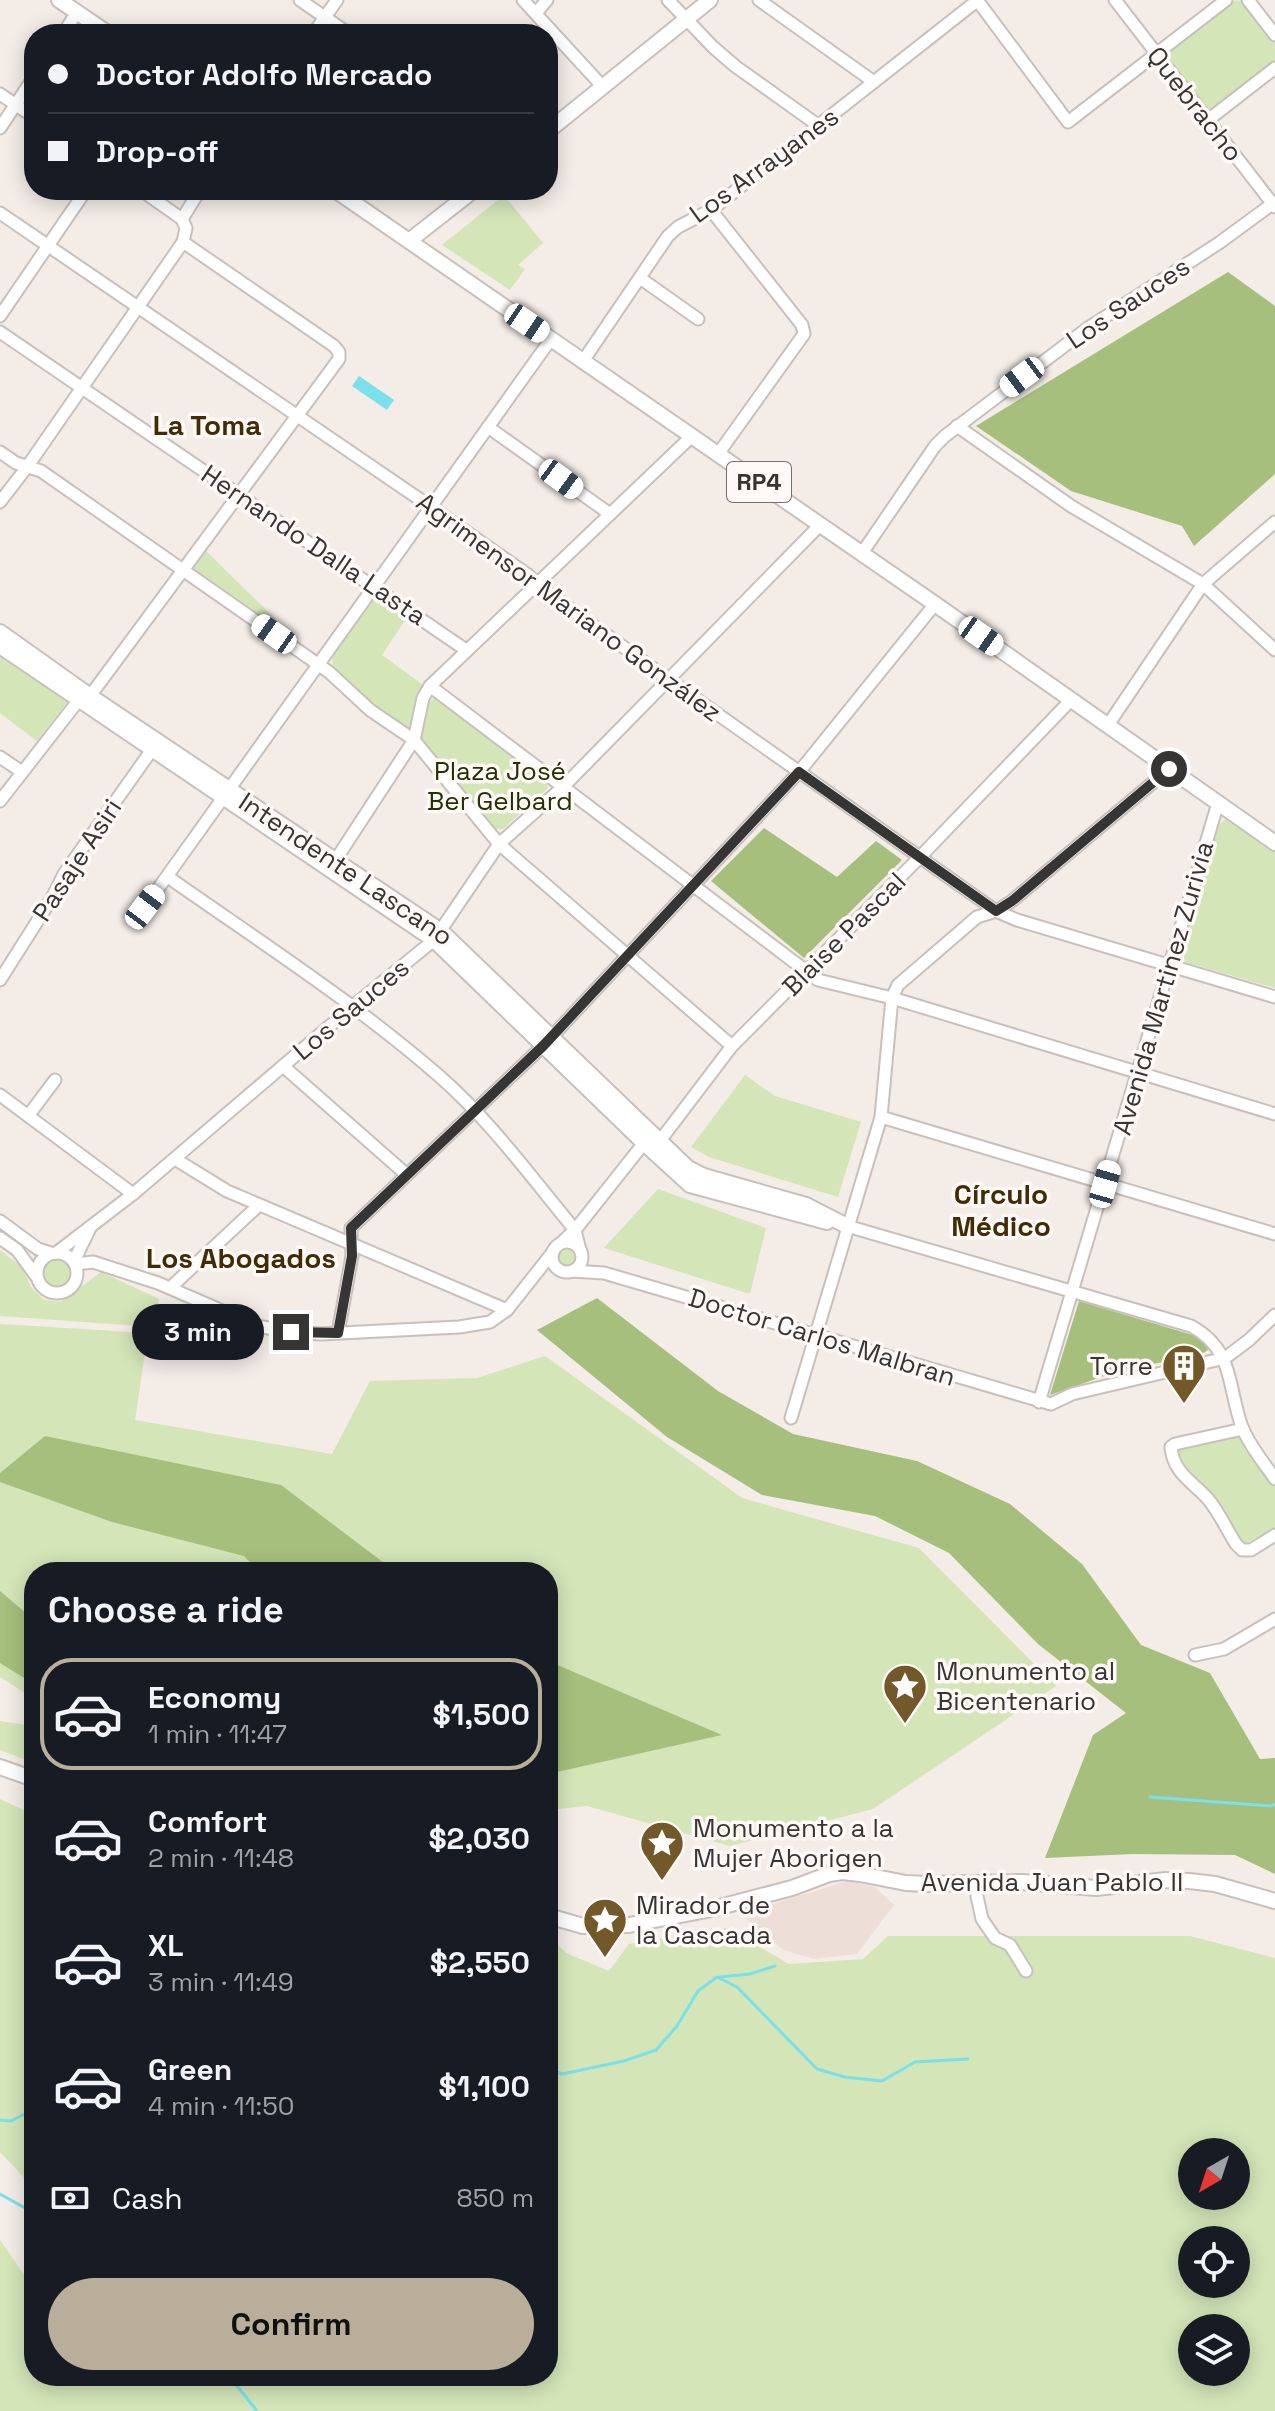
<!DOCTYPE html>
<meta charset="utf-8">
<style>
body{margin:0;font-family:"Space Grotesk",sans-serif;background:#20242c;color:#f1f3f6;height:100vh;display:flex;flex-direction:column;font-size:30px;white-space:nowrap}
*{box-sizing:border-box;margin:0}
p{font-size:26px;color:#9ea1a6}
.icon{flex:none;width:44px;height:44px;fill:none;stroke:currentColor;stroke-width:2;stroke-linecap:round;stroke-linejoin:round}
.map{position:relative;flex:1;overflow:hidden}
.side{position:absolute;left:24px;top:1562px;width:534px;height:824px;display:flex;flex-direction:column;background:#171b24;border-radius:32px;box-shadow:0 4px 20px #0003}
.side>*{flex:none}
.hud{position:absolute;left:24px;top:24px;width:534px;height:176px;border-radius:32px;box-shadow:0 4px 20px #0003;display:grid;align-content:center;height:176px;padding:0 24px;background:#171b24}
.needle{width:52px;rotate:219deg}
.controls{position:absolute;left:1178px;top:2138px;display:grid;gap:16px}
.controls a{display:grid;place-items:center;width:72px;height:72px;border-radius:50%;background:#171b24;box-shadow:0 4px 20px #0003;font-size:40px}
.end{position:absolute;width:36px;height:36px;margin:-18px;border:10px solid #373533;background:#fff;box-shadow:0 0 0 4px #fff}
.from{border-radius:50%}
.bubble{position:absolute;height:56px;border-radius:28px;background:#171b24;box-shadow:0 4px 20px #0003;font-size:26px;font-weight:700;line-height:56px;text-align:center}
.car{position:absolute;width:24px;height:48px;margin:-24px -12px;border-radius:10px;box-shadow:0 0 6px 2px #0007;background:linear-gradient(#fff 24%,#345 0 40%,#fff 0 76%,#345 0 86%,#fff 0)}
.hud b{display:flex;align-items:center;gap:28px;height:76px;font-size:30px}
.hud b+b{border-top:2px solid #363941}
.hud i{width:20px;height:20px;background:#f1f3f6}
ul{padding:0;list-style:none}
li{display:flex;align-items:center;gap:24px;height:112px;margin:0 16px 12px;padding:0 8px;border:4px solid transparent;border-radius:32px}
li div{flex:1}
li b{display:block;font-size:30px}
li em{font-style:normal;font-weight:700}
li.on{border-color:#b8ae9a}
li>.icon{width:72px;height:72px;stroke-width:1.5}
h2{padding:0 24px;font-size:36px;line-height:96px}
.pay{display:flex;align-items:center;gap:20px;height:88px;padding:0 24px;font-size:30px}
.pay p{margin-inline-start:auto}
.cta{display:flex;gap:16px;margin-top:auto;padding:16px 24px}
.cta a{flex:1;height:92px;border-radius:48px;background:#b8ae9a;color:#111;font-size:32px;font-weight:700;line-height:92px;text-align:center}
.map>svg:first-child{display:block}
.built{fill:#eddfd7}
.green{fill:#d4e5b8;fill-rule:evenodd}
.forest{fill:#a6bf7c}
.water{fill:#7be0e9}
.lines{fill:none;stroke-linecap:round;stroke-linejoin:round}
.stream{stroke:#7be0e9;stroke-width:3}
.minor-casing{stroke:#c7c0bc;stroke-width:15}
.major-casing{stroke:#c7c0bc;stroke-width:18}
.minor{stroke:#fff;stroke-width:11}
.major{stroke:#fff;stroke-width:14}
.route{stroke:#373533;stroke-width:10}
.labels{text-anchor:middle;stroke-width:7;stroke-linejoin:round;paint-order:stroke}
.shield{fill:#fef9f7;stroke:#73706e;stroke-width:2}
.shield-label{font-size:24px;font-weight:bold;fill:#373533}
.street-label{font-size:26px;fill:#373533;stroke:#fef9f7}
.park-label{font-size:26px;fill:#233200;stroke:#fef9f7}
.poi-label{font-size:26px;fill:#373533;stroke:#fef9f7;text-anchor:start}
.neighbourhood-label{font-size:28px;font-weight:bold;fill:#412d05;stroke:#fef9f7}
</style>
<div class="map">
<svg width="1275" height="2411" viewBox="0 0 1275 2411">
<rect width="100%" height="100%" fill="#f3ece7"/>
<path class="built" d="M847 1881 875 1887 894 1905 857 1954 813 1959 782 1949 741 1914Z"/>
<g class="green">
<path d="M1236 0 1243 2 1275 43V62L1214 109 1209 110 1204 107 1166 55 1169 51Z"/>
<path d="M504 195 543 243 518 265 525 269 510 290 442 245Z"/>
<path d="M205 550 304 647 197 572 194 568Z"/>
<path d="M378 598 384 600 407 617 382 655 423 685 411 728 406 729 371 704 333 666 332 655 372 599Z"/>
<path d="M0 654 69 700 37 741 0 713Z"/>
<path d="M433 698H438L549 782 547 789 503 829H493L421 739 429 702Z"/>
<path d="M1226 819 1275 852V988L1185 962 1182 948 1219 825Z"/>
<path d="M745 1075 775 1096 861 1122 838 1197 709 1157 691 1147Z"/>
<path d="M658 1189 766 1228 750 1294 604 1248Z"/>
<circle cx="567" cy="1257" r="9"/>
<path d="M0 1250 23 1268 31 1287 44 1300 61 1302 101 1272 159 1299 154 1327 0 1316Z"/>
<circle cx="57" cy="1274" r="15"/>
<path d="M0 1324 148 1333 135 1420 332 1454 370 1381 477 1378 545 1356 742 1498 919 1548 1056 1686 873 1809 730 1846 587 1806 548 1810V1572H34V1699L0 1677Z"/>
<path d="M1235 1435 1245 1440 1275 1487V1528L1244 1544C1229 1531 1180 1469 1178 1450L1182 1447Z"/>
<path d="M0 1721 34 1726V1763L0 1750Z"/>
<path d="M0 1799 34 1815V2188L0 2152Z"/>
<path d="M727 1928 789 1964 863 1959 888 1936H1190L1275 1958V2411H0V2240L34 2289V2376H548V1935L566 1953 609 1971 629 1944ZM1192 2152H1236V2196H1192ZM1192 2240H1236V2284H1192ZM1192 2328H1236V2372H1192Z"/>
</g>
<g class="forest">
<path d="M1228 272 1275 306V474L1194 546 1182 526 1071 491 976 426Z"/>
<path d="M764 828 837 877 876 841 902 860 804 958 711 881Z"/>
<path d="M597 1298 718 1391 793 1434 917 1461 1010 1504 1082 1564 1141 1645 1210 1673 1260 1759 1275 1758V1874L1235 1855 1133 1854 1045 1858 1093 1735 1126 1713 1038 1644 949 1553 875 1516 762 1495 667 1437 537 1330Z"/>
<path d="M1079 1301 1196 1336 1205 1343 1208 1350 1203 1353 1113 1373 1050 1395Z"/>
<path d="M45 1436 281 1485 396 1572H260L244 1556 112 1522 0 1482V1473Z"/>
<path d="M0 1591 34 1620V1684L0 1663Z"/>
<path d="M548 1661 722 1735 548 1774Z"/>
</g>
<path class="water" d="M359 376 394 400 387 410 352 386Z"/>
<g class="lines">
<g class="stream">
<path d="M1150 1797 1271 1806 1275 1804"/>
<path d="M720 1977 750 1974 775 1966"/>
<path d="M34 2024 32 2028 34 2034"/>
<path d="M548 2069 562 2074 624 2061 656 2050 677 2026 698 1991 717 1977 737 1987 817 2069 845 2077 882 2081 915 2062 968 2059"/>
<path d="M0 2120 11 2121 34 2109"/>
<path d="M0 2194 25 2208 34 2241"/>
<path d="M229 2376 257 2411"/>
</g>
<g class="minor-casing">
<g id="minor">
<path d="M300 0 349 34"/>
<path d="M523 0 603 87"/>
<path d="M668 0 713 47 735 66 819 126"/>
<path d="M759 0 874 82"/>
<path d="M977 0 1068 122 1226 0"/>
<path d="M1115 0 1275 207"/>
<path d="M1248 0 1275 35"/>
<path d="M536 13 547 0"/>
<path d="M63 34 77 12"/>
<path d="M313 34 337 0"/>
<path d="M0 94 34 117"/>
<path d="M1208 120 1275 68"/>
<path d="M0 128 34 77"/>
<path d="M141 190 182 219"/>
<path d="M711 210 802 325 804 334 718 454"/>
<path d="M0 213 431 507 528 575 547 592 668 679 996 911 1017 920 1275 997"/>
<path d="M182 219 200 190"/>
<path d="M640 278 698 319"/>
<path d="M0 316 86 190"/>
<path d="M0 332 466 650"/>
<path d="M583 361 668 236 678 227 711 210 978 0"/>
<path d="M957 426 1071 506 1203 584 1275 650"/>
<path d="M488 427 610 514"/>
<path d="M0 452 16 463 41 471 329 672 370 710 414 740 499 844 732 1046"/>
<path d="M0 502 27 467 183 242 186 228 182 219"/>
<path d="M862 553 935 446 945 436 1088 328 1219 243 1275 202"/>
<path d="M430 686 818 980 892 998 1275 1114"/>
<path d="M1108 725 1203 584 1275 522"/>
<path d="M0 757 22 772"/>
<path d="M0 801 78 701 90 696 339 359V352L334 346 183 242"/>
<path d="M331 867 414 740 423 698 430 686 692 436"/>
<path d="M168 877C259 941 354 1002 438 1075 490 1120 531 1177 575 1230L580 1250"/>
<path d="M145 907 551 339"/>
<path d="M0 980 52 898 64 874 156 744"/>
<path d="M283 1066 407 1175"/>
<path d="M0 1095 133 1194"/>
<path d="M28 1116 55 1080"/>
<path d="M881 1117 1275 1234"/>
<path d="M175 1159 227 1191 507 1310"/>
<path d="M0 1221 38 1249 51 1253"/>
<path d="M847 1226 1191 1326C1235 1350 1227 1386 1242 1427 1249 1445 1264 1463 1275 1479"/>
<path d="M0 1238 17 1250 36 1276"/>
<circle cx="567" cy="1257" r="15"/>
<path d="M561 1243 575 1230 644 1143 659 1142 732 1046 920 857 1071 700"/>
<circle cx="57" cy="1273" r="20"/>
<path d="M56 1253 133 1194 352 1007 434 940 499 844 564 786 821 524"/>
<path d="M74 1261 90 1228"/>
<path d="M75 1264 93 1262 158 1283 257 1326 291 1332 321 1334 459 1327 490 1322 507 1310 553 1252"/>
<path d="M572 1271 604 1273 1051 1404 1072 1394 1225 1358 1249 1340 1275 1315"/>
<path d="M170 1288 259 1205"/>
<path d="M338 1333 352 1256 351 1228 543 1046 799 772 935 604"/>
<path d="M1039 1402 1218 803"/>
<path d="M791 1418 881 1117 892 998 898 985 977 917 996 911 1012 901 1169 769"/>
<path d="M1243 1429 1175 1444 1171 1447C1173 1473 1193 1482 1208 1499 1219 1512 1227 1530 1236 1544L1242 1550H1251L1275 1535"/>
<path d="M1195 1655 1224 1649 1275 1619"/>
<path d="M978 1883 977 1896 982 1919 995 1938 1010 1945 1026 1971"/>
</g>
</g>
<g class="major-casing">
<g id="major">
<path d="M59 0 109 34"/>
<path d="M548 131 710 0"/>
<path d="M335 190 935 604 1275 843"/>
<path d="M409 241 474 190"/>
<path d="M0 632 90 696 441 931 688 1168 704 1176 806 1205 847 1226"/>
<path d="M0 646 434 940 644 1143 690 1185 827 1222"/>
<path d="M0 1767 34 1779"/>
<path d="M548 1916 583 1926 629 1925 712 1909 792 1888 829 1874 842 1872 860 1874 906 1883 927 1884 1022 1882 1096 1888 1166 1880 1189 1881 1215 1884 1275 1901"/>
</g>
</g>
<use href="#minor" class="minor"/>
<use href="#major" class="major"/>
</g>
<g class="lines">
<path class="route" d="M291 1332 338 1333 352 1256 351 1228 543 1046 799 772 996 911 1012 901 1169 769"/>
</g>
<defs>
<g id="building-pin" transform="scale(2.3)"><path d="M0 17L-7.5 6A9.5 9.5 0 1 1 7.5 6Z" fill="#73592a" stroke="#fef9f7"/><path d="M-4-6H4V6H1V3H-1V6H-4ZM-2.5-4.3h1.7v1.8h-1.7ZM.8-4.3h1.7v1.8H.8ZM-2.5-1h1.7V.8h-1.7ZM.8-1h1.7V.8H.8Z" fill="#fff"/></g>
<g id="sight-pin" transform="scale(2.3)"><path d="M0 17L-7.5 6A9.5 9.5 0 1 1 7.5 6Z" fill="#73592a" stroke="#fef9f7"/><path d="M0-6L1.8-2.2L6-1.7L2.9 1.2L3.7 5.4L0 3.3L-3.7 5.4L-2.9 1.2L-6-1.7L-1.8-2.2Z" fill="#fff"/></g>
</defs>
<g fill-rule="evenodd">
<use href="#building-pin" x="1184" y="1366"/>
<use href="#sight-pin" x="905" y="1686"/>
<use href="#sight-pin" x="662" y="1843"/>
<use href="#sight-pin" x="605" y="1920"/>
</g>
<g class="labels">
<rect class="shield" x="727" y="462" width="64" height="40" rx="6"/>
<g class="shield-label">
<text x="759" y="490">RP4</text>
</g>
<g class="street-label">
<text transform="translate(1195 104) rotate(52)" y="9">Quebracho</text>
<text transform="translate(764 165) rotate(-36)" y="9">Los Arrayanes</text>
<text transform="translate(1128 303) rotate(-34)" y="9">Los Sauces</text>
<text transform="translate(314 545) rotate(34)" y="9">Hernando Dalla Lasta</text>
<text transform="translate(569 607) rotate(36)" y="9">Agrimensor Mariano González</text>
<text transform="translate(77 860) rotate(-57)" y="9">Pasaje Asiri</text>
<text transform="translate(346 869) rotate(34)" y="9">Intendente Lascano</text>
<text transform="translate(844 934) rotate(-45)" y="9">Blaise Pascal</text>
<text transform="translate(1163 988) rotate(-74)" y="9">Avenida Martinez Zurivia</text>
<text transform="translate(351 1009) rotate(-40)" y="9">Los Sauces</text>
<text transform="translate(822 1337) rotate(17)" y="9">Doctor Carlos Malbran</text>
<text x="1052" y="1891">Avenida Juan Pablo II</text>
</g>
<g class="park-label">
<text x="500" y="780">Plaza José<tspan x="500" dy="30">Ber Gelbard</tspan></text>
</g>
<g class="poi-label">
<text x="1153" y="1375" text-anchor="end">Torre</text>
<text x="936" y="1680">Monumento al<tspan x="936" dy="30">Bicentenario</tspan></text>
<text x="693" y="1837">Monumento a la<tspan x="693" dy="30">Mujer Aborigen</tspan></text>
<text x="636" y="1914">Mirador de<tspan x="636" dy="30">la Cascada</tspan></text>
</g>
<g class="neighbourhood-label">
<text x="207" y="435">La Toma</text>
<text x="1001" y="1204">Círculo<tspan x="1001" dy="32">Médico</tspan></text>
<text x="241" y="1268">Los Abogados</text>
</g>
</g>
</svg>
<div class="controls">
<a><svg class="needle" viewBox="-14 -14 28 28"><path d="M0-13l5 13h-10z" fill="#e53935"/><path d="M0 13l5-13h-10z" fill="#9ea1a6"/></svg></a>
<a><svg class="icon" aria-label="locate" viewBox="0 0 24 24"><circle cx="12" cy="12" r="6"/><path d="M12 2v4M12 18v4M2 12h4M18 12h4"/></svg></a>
<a><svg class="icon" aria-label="layers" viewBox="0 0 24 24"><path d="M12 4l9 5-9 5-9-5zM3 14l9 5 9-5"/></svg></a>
</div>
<i class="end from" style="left:1169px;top:769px"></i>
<i class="end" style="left:291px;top:1332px"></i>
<div class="bubble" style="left:132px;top:1304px;width:132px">3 min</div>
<i class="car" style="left:527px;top:323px;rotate:124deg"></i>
<i class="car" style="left:1022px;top:377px;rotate:233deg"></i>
<i class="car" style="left:561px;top:479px;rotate:126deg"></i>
<i class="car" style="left:274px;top:634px;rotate:305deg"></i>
<i class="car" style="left:981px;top:636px;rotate:125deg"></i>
<i class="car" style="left:145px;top:907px;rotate:37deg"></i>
<i class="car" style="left:1105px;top:1184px;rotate:16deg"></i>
<div class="hud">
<b><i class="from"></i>Doctor Adolfo Mercado</b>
<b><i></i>Drop-off</b>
</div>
<section class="side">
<h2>Choose a ride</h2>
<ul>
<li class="on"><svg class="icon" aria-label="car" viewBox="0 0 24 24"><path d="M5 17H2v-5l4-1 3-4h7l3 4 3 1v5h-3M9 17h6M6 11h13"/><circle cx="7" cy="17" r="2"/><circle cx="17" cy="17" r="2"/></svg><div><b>Economy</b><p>1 min · 11:47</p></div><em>$1,500</em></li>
<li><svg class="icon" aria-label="car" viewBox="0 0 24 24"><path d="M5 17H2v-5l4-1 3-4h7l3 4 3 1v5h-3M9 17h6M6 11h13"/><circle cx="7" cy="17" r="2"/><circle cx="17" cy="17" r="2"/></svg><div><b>Comfort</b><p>2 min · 11:48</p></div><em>$2,030</em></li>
<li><svg class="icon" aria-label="car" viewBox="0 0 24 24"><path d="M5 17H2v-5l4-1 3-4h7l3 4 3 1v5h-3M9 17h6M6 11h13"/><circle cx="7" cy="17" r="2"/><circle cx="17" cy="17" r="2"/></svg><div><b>XL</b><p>3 min · 11:49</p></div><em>$2,550</em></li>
<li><svg class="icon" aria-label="car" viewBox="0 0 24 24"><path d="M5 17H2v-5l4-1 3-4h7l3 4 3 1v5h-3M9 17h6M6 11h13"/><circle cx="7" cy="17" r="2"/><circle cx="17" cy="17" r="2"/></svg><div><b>Green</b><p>4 min · 11:50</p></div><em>$1,100</em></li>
</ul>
<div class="pay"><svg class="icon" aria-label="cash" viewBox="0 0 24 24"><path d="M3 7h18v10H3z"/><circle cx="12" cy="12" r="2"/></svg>Cash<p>850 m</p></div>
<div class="cta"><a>Confirm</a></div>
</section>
</div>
